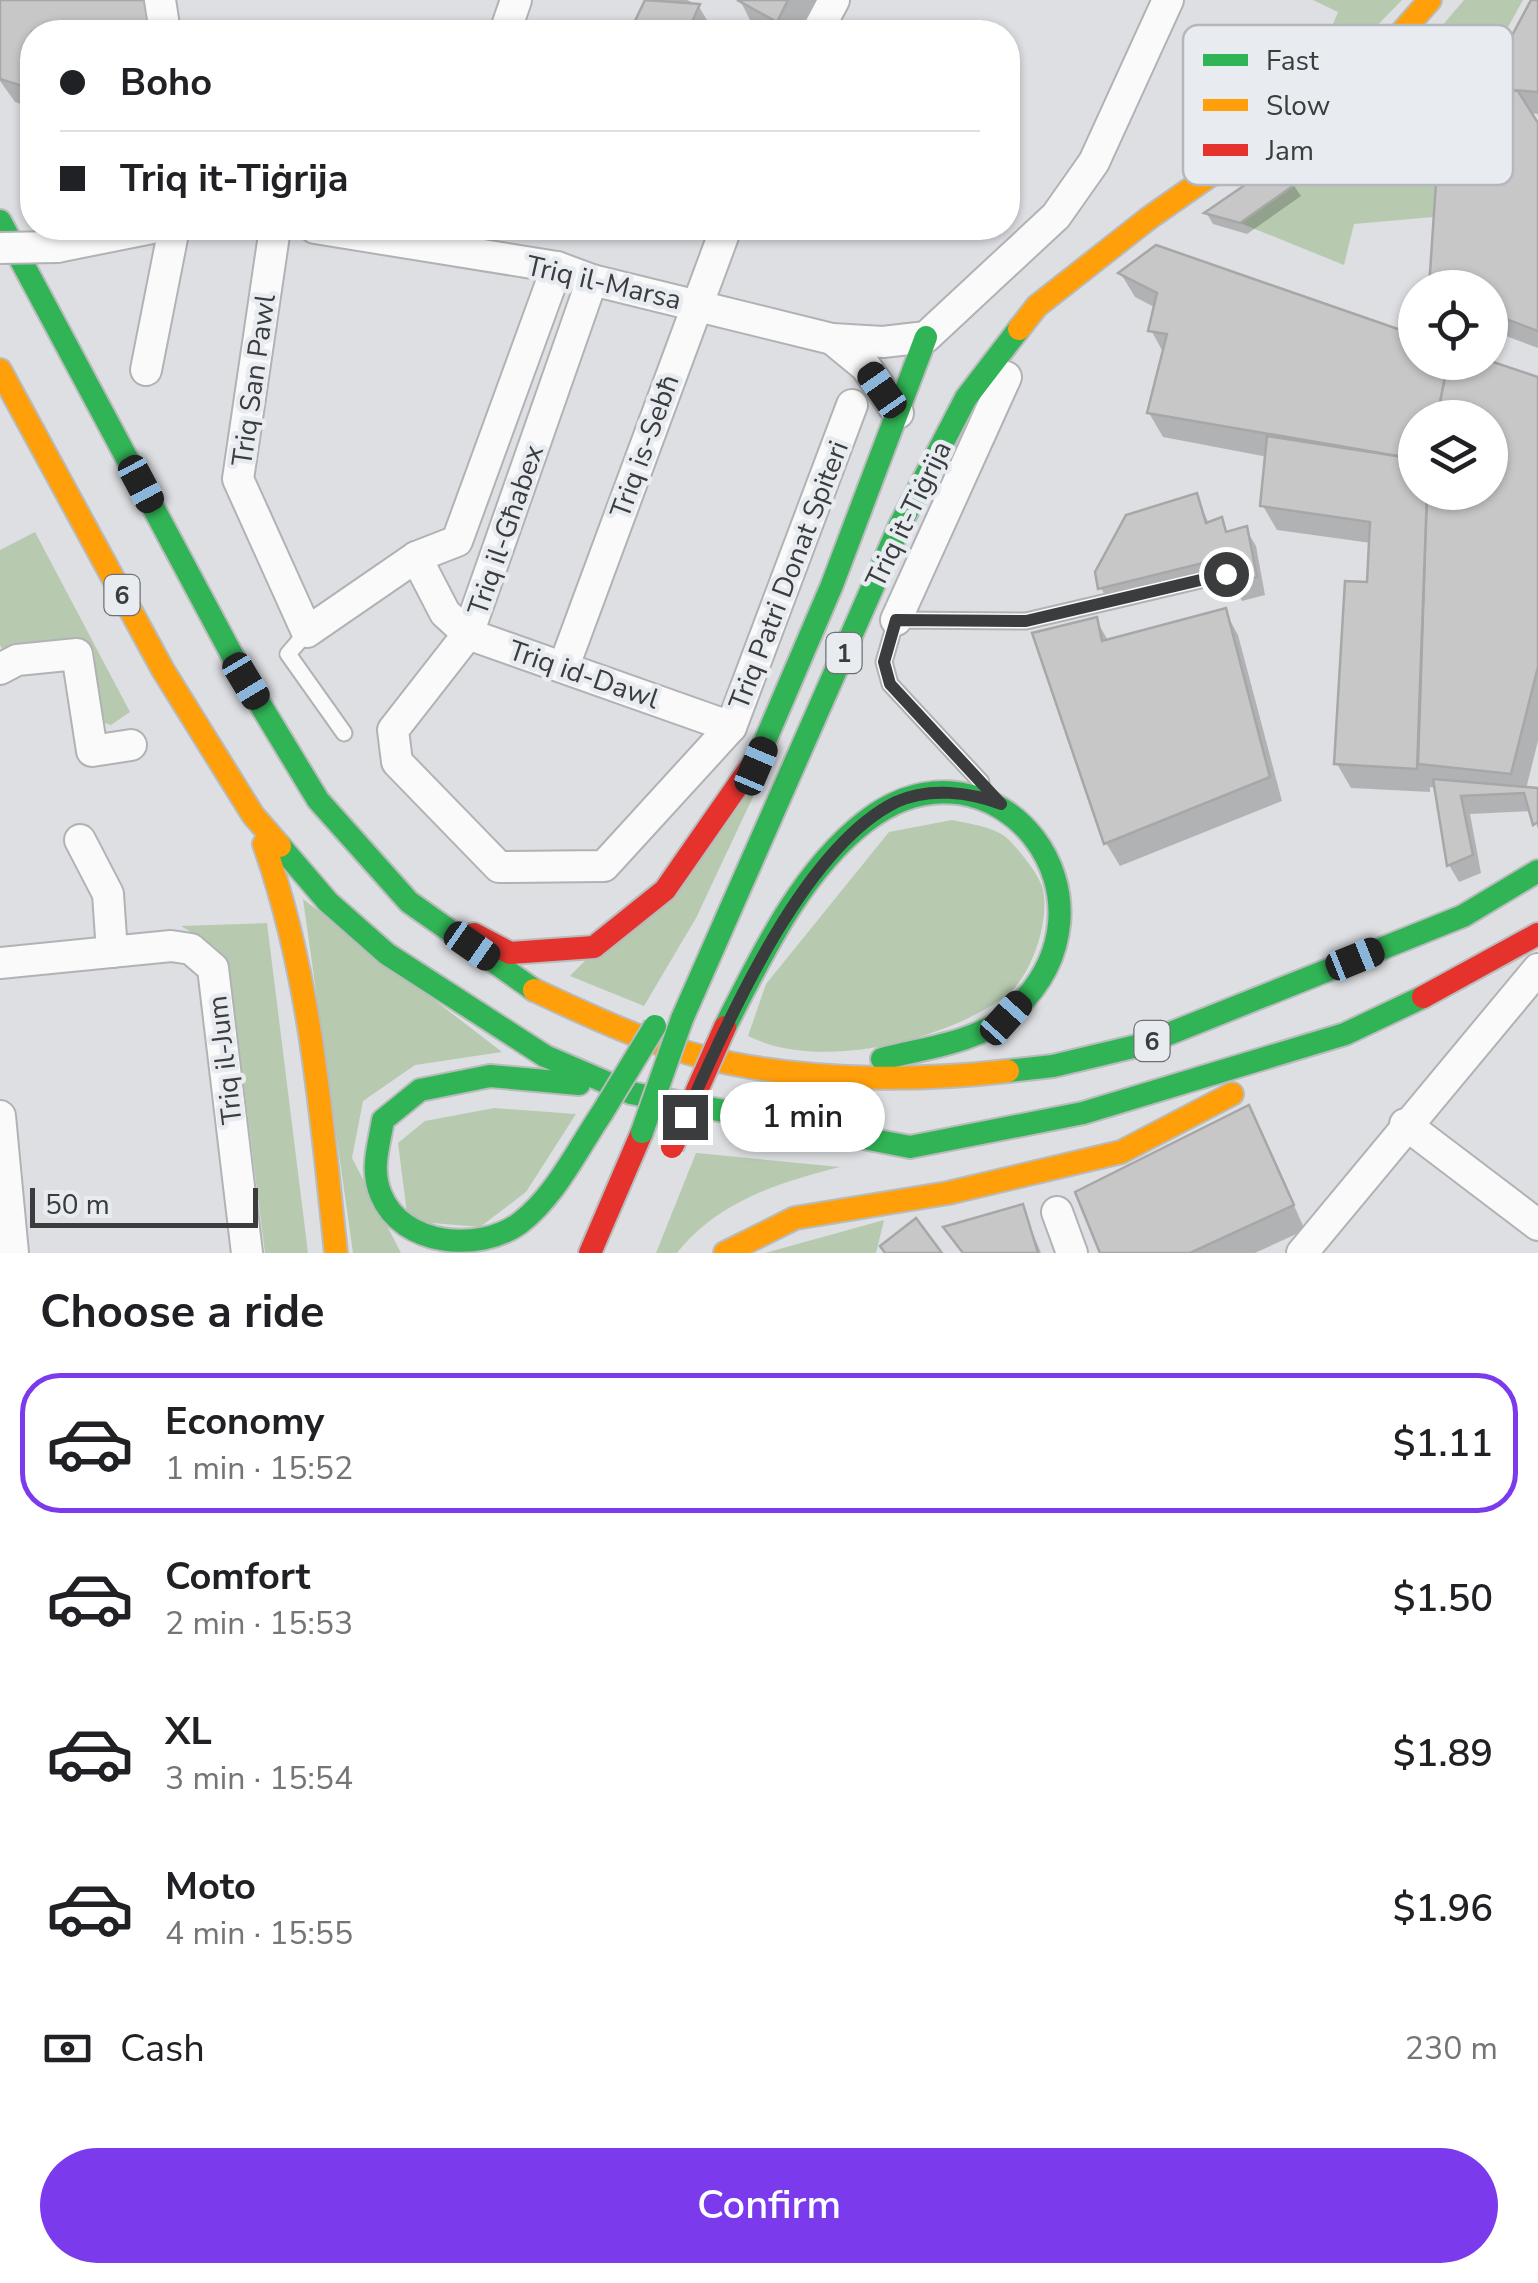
<!DOCTYPE html>
<meta charset="utf-8">
<style>
body{margin:0;font-family:"Nunito Sans",sans-serif;background:#f2f2f2;color:#202124;height:100vh;display:flex;flex-direction:column;font-size:38px;white-space:nowrap}
*{box-sizing:border-box;margin:0}
p{font-size:32px;color:#757577}
.icon{flex:none;width:55px;height:55px;fill:none;stroke:currentColor;stroke-width:2;stroke-linecap:round;stroke-linejoin:round}
.map{position:relative;height:1253px;overflow:hidden}
.panel{display:flex;flex-direction:column;background:#fff;flex:1}
.panel>*{flex:none}
.hud{position:absolute;left:20px;top:20px;width:1000px;height:220px;border-radius:40px;box-shadow:0 2px 8px #0004;display:grid;align-content:center;height:220px;padding:0 40px;background:#fff}
.controls{position:absolute;left:1398px;top:270px;display:grid;gap:20px}
.controls a{display:grid;place-items:center;width:110px;height:110px;border-radius:50%;background:#fff;box-shadow:0 2px 8px #0004;font-size:50px}
.scale{position:absolute;left:30px;bottom:25px;width:228px;box-sizing:border-box;padding-left:10px;border:5px solid #3a3c3e;border-top:0;font-size:28px;line-height:35px;white-space:nowrap;color:#3a3c3e;-webkit-text-stroke:8px #e8ecf1;paint-order:stroke}
.end{position:absolute;width:45px;height:45px;margin:-22px;border:12px solid #3a3c3e;background:#fff;box-shadow:0 0 0 5px #fff}
.from{border-radius:50%}
.bubble{position:absolute;height:70px;border-radius:35px;background:#fff;box-shadow:0 2px 8px #0004;font-size:32px;font-weight:600;line-height:70px;text-align:center}
.car{position:absolute;width:30px;height:60px;margin:-30px -15px;border-radius:12px;box-shadow:0 0 8px 2px #0007;background:linear-gradient(#222 24%,#8ab4d8 0 40%,#222 0 76%,#8ab4d8 0 86%,#222 0)}
.hud b{display:flex;align-items:center;gap:35px;height:95px;font-size:38px}
.hud b+b{border-top:2px solid #e0e0e0}
.hud i{width:25px;height:25px;background:#202124}
ul{padding:0;list-style:none}
li{display:flex;align-items:center;gap:30px;height:140px;margin:0 20px 15px;padding:0 20px;border:5px solid transparent;border-radius:40px}
li div{flex:1}
li b{display:block;font-size:38px}
li em{font-style:normal;font-weight:600}
li.on{border-color:#7c3aed}
li>.icon{width:90px;height:90px;stroke-width:1.5}
h2{padding:0 40px;font-size:45px;line-height:120px}
.pay{display:flex;align-items:center;gap:25px;height:110px;padding:0 40px;font-size:38px}
.pay p{margin-inline-start:auto}
.primary-button{display:flex;gap:20px;margin-top:auto;padding:20px 40px}
.primary-button a{flex:1;height:115px;border-radius:60px;background:#7c3aed;color:#fff;font-size:40px;font-weight:600;line-height:115px;text-align:center}
.map>svg:first-child{display:block}
.green{fill:#b7cab0}
.shadow{fill:#0003;fill-rule:evenodd}
.building{fill:#c8c7c8;stroke:#a7a7a8;stroke-width:2.5}
.lines{fill:none;stroke-linecap:round;stroke-linejoin:round}
.lane-casing{stroke:#b1b2b4;stroke-width:19}
.street-casing{stroke:#b1b2b4;stroke-width:34}
.fast-casing{stroke:#b9bbbc;stroke-width:26}
.slow-casing{stroke:#b9bbbc;stroke-width:26}
.jam-casing{stroke:#b9bbbc;stroke-width:26}
.lane{stroke:#fafafb;stroke-width:15}
.street{stroke:#fafafb;stroke-width:30}
.fast{stroke:#30b455;stroke-width:22}
.slow{stroke:#ff9f0a;stroke-width:22}
.jam{stroke:#e5322d;stroke-width:22}
.street-bridge-casing{stroke:#b1b2b4;stroke-width:34;stroke-linecap:butt}
.fast-bridge-casing{stroke:#b9bbbc;stroke-width:26;stroke-linecap:butt}
.jam-bridge-casing{stroke:#b9bbbc;stroke-width:26;stroke-linecap:butt}
.street-bridge{stroke:#fafafb;stroke-width:30}
.fast-bridge{stroke:#30b455;stroke-width:22}
.jam-bridge{stroke:#e5322d;stroke-width:22}
.route{stroke:#3a3c3e;stroke-width:12}
.labels{text-anchor:middle;stroke-width:9;stroke-linejoin:round;paint-order:stroke}
.shield{fill:#e8ecf1;stroke:#6e7174;stroke-width:2.5}
.shield-label{font-size:25px;font-weight:bold;fill:#3a3c3e}
.street-label{font-size:28px;fill:#3a3c3e;stroke:#e8ecf1}
.key{fill:#e8ecf1;stroke:#b4b7bb;stroke-width:2.5}
.key-label{font-size:28px;fill:#3a3c3e}
</style>
<div class="map">
<svg width="1538" height="1253" viewBox="0 0 1538 1253">
<rect width="100%" height="100%" fill="#dddfe2"/>
<g class="green">
<path d="M1313 0H1402L1358 45 1311 77 1338 12Z"/>
<path d="M1464 0H1523L1480 78 1443 77 1433 217 1354 224 1344 265 1240 223 1296 184 1280 161 1402 73Z"/>
<path d="M35 532 130 712 111 725 96 720 79 640 2 649 0 645V550Z"/>
<path d="M759 784 696 918 644 1006 570 976Z"/>
<path d="M952 820C970 824 997 827 1009 840 1019 850 1041 877 1043 890 1050 923 1030 981 1002 999 936 1043 819 1071 748 1036L766 984 889 832Z"/>
<path d="M303 899 502 1052 415 1065 363 1101 352 1158 401 1253H353Z"/>
<path d="M267 923 308 1253H265L229 967 209 943 181 926Z"/>
<path d="M494 1108 576 1114 526 1192 480 1227 408 1221 398 1143 425 1121Z"/>
<path d="M696 1153 840 1167C778 1183 718 1201 677 1253H656Z"/>
<path d="M884 1220 876 1253H765Z"/>
</g>
<g class="shadow">
<path d="M0 0 161 32H32V108L15 102 0 81Z"/>
<path d="M647 0H687L698 5 714 32H644L638 21Z"/>
<path d="M740 0H815L819 7 807 32H756Z"/>
<path d="M1534 0H1538V114L1529 113 1538 129V348L1490 330 1486 91Z"/>
<path d="M1279 164 1301 196 1247 234 1213 224 1207 214Z"/>
<path d="M1121 274 1415 337V362L1538 380V741L1526 789 1538 790V829L1532 811 1470 814 1481 873 1459 882 1449 865 1437 788 1430 787V792L1351 788 1337 764 1369 585 1371 543 1277 530 1263 506 1268 457 1163 437 1149 413 1164 354 1151 330 1156 308 1135 297ZM1415 418H1490V492H1415Z"/>
<path d="M1196 496 1209 524 1220 520 1228 534 1245 528 1256 546 1265 595 1242 601 1230 576 1111 606 1101 588Z"/>
<path d="M1225 611 1238 635 1282 801 1120 866 1106 843 1096 620 1109 642Z"/>
<path d="M1261 1132 1305 1230 1255 1253H1103L1078 1193Z"/>
<path d="M1022 1207 1041 1253H962L947 1228Z"/>
</g>
<g class="building">
<path d="M0 0H147L153 32H32V89L0 79Z"/>
<path d="M645 0 700 4 691 24 708 32H658L635 21Z"/>
<path d="M737 0H788L777 22Z"/>
<path d="M1531 0H1538V92L1484 88Z"/>
<path d="M1443 77 1484 88 1518 91 1538 123V331L1490 313V288H1429Z"/>
<path d="M1280 161 1297 183 1240 223 1204 213Z"/>
<path d="M1156 245 1415 335V362H1448L1437 418H1415V459L1147 413 1167 334 1148 331 1157 293 1118 273Z"/>
<path d="M1490 361 1538 377V667L1511 774 1418 764 1427 492H1490V418H1437L1448 362Z"/>
<path d="M1267 436 1415 459V492H1427L1417 769 1334 764 1345 581 1367 582 1370 522 1260 506Z"/>
<path d="M1197 493 1206 523 1222 517 1226 532 1247 526 1257 577 1229 584 1223 558 1098 589 1095 572 1126 515Z"/>
<path d="M1226 608 1270 777 1104 844 1032 633 1097 617 1102 641Z"/>
<path d="M1433 779 1538 788V822L1533 825 1524 793 1461 796 1473 855 1447 866Z"/>
<path d="M1249 1105 1294 1205 1190 1253H1100L1075 1192Z"/>
<path d="M1023 1204 1038 1253H963L943 1227Z"/>
<path d="M916 1218 942 1253H885L880 1246Z"/>
</g>
<g class="lines">
<g class="lane-casing">
<g id="lane">
<path d="M307 632 288 654 344 733"/>
<path d="M981 782 890 684 884 662 896 620 1026 621 1226 574"/>
</g>
</g>
<g class="street-casing">
<g id="street">
<path d="M160 0 165 32"/>
<path d="M505 32 516 0"/>
<path d="M817 32 834 0"/>
<path d="M275 228 238 479 307 632 416 557 457 541 557 267"/>
<path d="M315 228 557 267 592 280 832 339 883 342 926 337 1056 216 1094 162 1168 0"/>
<path d="M57 247 152 228"/>
<path d="M592 280 468 634 393 730 397 762 499 867 604 866 731 727 852 405"/>
<path d="M832 339 866 367 898 413"/>
<path d="M146 370 174 228"/>
<path d="M416 557 445 613 468 634 731 727"/>
<path d="M896 620 1006 377"/>
<path d="M564 666 726 228"/>
<path d="M0 669 17 660 77 654 92 751 131 745"/>
<path d="M80 840 108 894 112 952"/>
<path d="M0 963 171 946 191 949 213 968 247 1253"/>
<path d="M0 1116 13 1253"/>
<path d="M1405 1124 1538 1225"/>
<path d="M1057 1212 1072 1253"/>
<path d="M1302 1253 1538 969"/>
</g>
</g>
<g class="fast-casing">
<g id="fast">
<path d="M0 221 246 681 318 800 409 902 534 990"/>
<path d="M759 755 832 585 926 337"/>
<path d="M280 846 328 902 387 954 545 1056 631 1093 910 1147 1083 1113 1345 1034 1423 997"/>
<path d="M682 1019 900 525 966 398 1019 329"/>
<path d="M725 1027C761 956 801 871 866 821 995 722 1137 901 1010 1014 977 1043 923 1048 882 1059"/>
<path d="M1008 1071 1053 1066 1141 1045 1463 916 1538 871"/>
<path d="M579 1084 490 1076 420 1090 383 1120C379 1146 370 1169 381 1195 402 1246 479 1253 520 1223 556 1195 577 1150 602 1113"/>
</g>
</g>
<g class="slow-casing">
<g id="slow">
<path d="M1019 329 1037 306 1149 218 1381 56 1430 0"/>
<path d="M0 370 163 670 253 815 280 846"/>
<path d="M264 844C311 977 321 1114 336 1253"/>
<path d="M534 990C598 1020 664 1051 734 1064 820 1081 921 1081 1008 1071"/>
<path d="M725 1253 795 1218 948 1193 1121 1152 1232 1094"/>
</g>
</g>
<g class="jam-casing">
<g id="jam">
<path d="M474 934 510 953 594 947 665 890 759 755"/>
<path d="M1423 997 1538 934"/>
<path d="M590 1253 642 1132"/>
</g>
</g>
<use href="#lane" class="lane"/>
<use href="#street" class="street"/>
<use href="#fast" class="fast"/>
<use href="#slow" class="slow"/>
<use href="#jam" class="jam"/>
<g class="street-bridge-casing">
<path id="street-bridge" d="M0 248 57 247"/>
</g>
<g class="fast-bridge-casing">
<g id="fast-bridge">
<path d="M602 1113 655 1026"/>
<path d="M642 1132 682 1019"/>
</g>
</g>
<g class="jam-bridge-casing">
<path id="jam-bridge" d="M672 1147 725 1027"/>
</g>
<use href="#street-bridge" class="street-bridge"/>
<use href="#fast-bridge" class="fast-bridge"/>
<use href="#jam-bridge" class="jam-bridge"/>
</g>
<g class="lines">
<path class="route" d="M685 1117C727 1024 801 849 896 802 929 787 969 792 1001 804L890 684 884 662 896 620 1026 621 1226 574"/>
</g>
<g class="labels">
<g class="shield">
<rect x="104.5" y="575" width="35" height="40" rx="8"/>
<rect x="826.5" y="633" width="35" height="40" rx="8"/>
<rect x="1134.5" y="1021" width="35" height="40" rx="8"/>
</g>
<g class="shield-label">
<text x="122" y="604">6</text>
<text x="844" y="662">1</text>
<text x="1152" y="1050">6</text>
</g>
<g class="street-label">
<text transform="translate(604 282) rotate(13)" y="10">Triq il-Marsa</text>
<text transform="translate(253 380) rotate(-82)" y="10">Triq San Pawl</text>
<text transform="translate(644 446) rotate(-70)" y="10">Triq is-Sebħ</text>
<text transform="translate(908 514) rotate(-64)" y="10">Triq it-Tiġrija</text>
<text transform="translate(505 530) rotate(-71)" y="10">Triq il-Għabex</text>
<text transform="translate(788 575) rotate(-69)" y="10">Triq Patri Donat Spiteri</text>
<text transform="translate(584 674) rotate(19)" y="10">Triq id-Dawl</text>
<text transform="translate(224 1060) rotate(-97)" y="10">Triq il-Jum</text>
</g>
</g>
<rect x="1183" y="25" width="330" height="160" rx="15" class="key"/>
<rect x="1203" y="54" width="45" height="12" fill="#30b455"/>
<rect x="1203" y="99" width="45" height="12" fill="#ff9f0a"/>
<rect x="1203" y="144" width="45" height="12" fill="#e5322d"/>
<g class="key-label">
<text x="1266" y="70">Fast</text>
<text x="1266" y="115">Slow</text>
<text x="1266" y="160">Jam</text>
</g>
</svg>
<div class="controls">
<a><svg class="icon" aria-label="locate" viewBox="0 0 24 24"><circle cx="12" cy="12" r="6"/><path d="M12 2v4M12 18v4M2 12h4M18 12h4"/></svg></a>
<a><svg class="icon" aria-label="layers" viewBox="0 0 24 24"><path d="M12 4l9 5-9 5-9-5zM3 14l9 5 9-5"/></svg></a>
</div>
<div class="scale">50 m</div>
<i class="end from" style="left:1226px;top:574px"></i>
<i class="end" style="left:685px;top:1117px"></i>
<div class="bubble" style="left:720px;top:1082px;width:165px">1 min</div>
<i class="car" style="left:882px;top:390px;rotate:325deg"></i>
<i class="car" style="left:141px;top:484px;rotate:152deg"></i>
<i class="car" style="left:246px;top:681px;rotate:149deg"></i>
<i class="car" style="left:756px;top:766px;rotate:23deg"></i>
<i class="car" style="left:472px;top:946px;rotate:125deg"></i>
<i class="car" style="left:1355px;top:959px;rotate:68deg"></i>
<i class="car" style="left:1006px;top:1018px;rotate:42deg"></i>
<div class="hud">
<b><i class="from"></i>Boho</b>
<b><i></i>Triq it-Tiġrija</b>
</div>
</div>
<section class="panel">
<h2>Choose a ride</h2>
<ul>
<li class="on"><svg class="icon" aria-label="car" viewBox="0 0 24 24"><path d="M5 17H2v-5l4-1 3-4h7l3 4 3 1v5h-3M9 17h6M6 11h13"/><circle cx="7" cy="17" r="2"/><circle cx="17" cy="17" r="2"/></svg><div><b>Economy</b><p>1 min · 15:52</p></div><em>$1.11</em></li>
<li><svg class="icon" aria-label="car" viewBox="0 0 24 24"><path d="M5 17H2v-5l4-1 3-4h7l3 4 3 1v5h-3M9 17h6M6 11h13"/><circle cx="7" cy="17" r="2"/><circle cx="17" cy="17" r="2"/></svg><div><b>Comfort</b><p>2 min · 15:53</p></div><em>$1.50</em></li>
<li><svg class="icon" aria-label="car" viewBox="0 0 24 24"><path d="M5 17H2v-5l4-1 3-4h7l3 4 3 1v5h-3M9 17h6M6 11h13"/><circle cx="7" cy="17" r="2"/><circle cx="17" cy="17" r="2"/></svg><div><b>XL</b><p>3 min · 15:54</p></div><em>$1.89</em></li>
<li><svg class="icon" aria-label="car" viewBox="0 0 24 24"><path d="M5 17H2v-5l4-1 3-4h7l3 4 3 1v5h-3M9 17h6M6 11h13"/><circle cx="7" cy="17" r="2"/><circle cx="17" cy="17" r="2"/></svg><div><b>Moto</b><p>4 min · 15:55</p></div><em>$1.96</em></li>
</ul>
<div class="pay"><svg class="icon" aria-label="cash" viewBox="0 0 24 24"><path d="M3 7h18v10H3z"/><circle cx="12" cy="12" r="2"/></svg>Cash<p>230 m</p></div>
<div class="primary-button"><a>Confirm</a></div>
</section>
